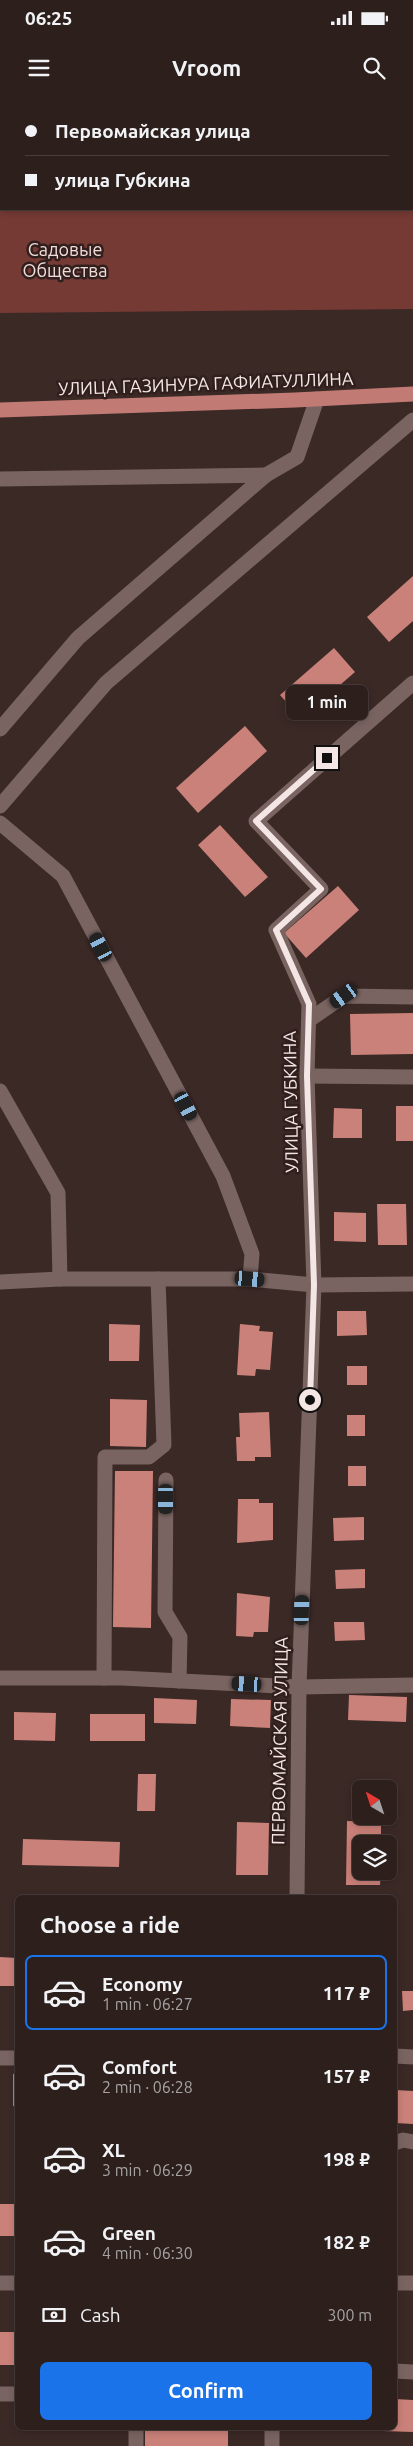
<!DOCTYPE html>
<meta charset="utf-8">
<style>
body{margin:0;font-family:Ubuntu,sans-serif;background:#342725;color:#f1f3f6;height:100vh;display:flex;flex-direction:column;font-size:19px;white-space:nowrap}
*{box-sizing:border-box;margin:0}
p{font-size:16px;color:#a6a2a3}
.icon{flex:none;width:28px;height:28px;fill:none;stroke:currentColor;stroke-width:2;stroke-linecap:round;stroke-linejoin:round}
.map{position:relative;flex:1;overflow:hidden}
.drawer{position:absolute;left:15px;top:1795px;width:382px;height:535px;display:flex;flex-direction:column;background:#2c1f1c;border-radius:8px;box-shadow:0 2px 8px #0003,0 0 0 1px #483d3b}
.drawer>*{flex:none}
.top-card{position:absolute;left:0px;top:0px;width:414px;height:110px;box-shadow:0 2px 8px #0003,0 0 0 1px #483d3b;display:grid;align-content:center;height:110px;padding:0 25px;background:#2c1f1c}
.needle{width:32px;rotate:321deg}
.fabs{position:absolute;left:352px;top:1680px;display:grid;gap:10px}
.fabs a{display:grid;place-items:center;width:45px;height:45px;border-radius:8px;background:#2c1f1c;box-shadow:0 2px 8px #0003,0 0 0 1px #483d3b;font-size:25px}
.end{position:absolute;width:22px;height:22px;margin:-11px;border:6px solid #f3e6e4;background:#111;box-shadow:0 0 0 2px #111}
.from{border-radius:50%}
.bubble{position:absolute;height:35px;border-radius:8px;background:#2c1f1c;box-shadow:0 2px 8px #0003,0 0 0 1px #483d3b;font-size:16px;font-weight:700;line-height:35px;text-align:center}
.car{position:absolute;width:15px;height:30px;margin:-15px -8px;border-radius:6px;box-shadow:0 0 4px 1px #0007;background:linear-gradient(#222 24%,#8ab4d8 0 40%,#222 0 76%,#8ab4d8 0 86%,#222 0)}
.top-card b{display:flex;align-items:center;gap:18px;height:48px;font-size:19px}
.top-card b+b{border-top:1px solid #483d3b}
.top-card i{width:12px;height:12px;background:#f1f3f6}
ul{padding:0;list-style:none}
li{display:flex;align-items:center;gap:15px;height:75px;margin:0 10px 8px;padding:0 15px;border:2px solid transparent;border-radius:8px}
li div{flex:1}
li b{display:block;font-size:19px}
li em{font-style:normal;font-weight:700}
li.on{border-color:#1a73e8}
li>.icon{width:45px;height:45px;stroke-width:1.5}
h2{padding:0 25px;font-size:22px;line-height:60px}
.pay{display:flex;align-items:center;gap:12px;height:55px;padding:0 25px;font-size:19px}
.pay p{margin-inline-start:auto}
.primary-button{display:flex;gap:10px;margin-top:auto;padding:10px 25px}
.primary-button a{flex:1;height:58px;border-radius:8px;background:#1a73e8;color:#fff;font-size:20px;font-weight:700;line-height:58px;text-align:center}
.status{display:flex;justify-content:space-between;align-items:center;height:35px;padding:0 25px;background:#2c1f1c;direction:ltr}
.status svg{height:14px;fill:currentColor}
header{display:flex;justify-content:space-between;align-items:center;height:65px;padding:0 25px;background:#2c1f1c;font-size:22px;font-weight:700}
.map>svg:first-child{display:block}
.green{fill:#753a34;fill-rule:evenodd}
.building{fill:#ca8179}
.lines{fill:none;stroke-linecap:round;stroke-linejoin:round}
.minor{stroke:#796461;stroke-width:15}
.major{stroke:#c27b74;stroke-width:15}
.route{stroke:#f3e6e4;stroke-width:6}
.labels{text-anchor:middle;stroke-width:5;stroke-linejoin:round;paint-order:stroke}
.park-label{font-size:18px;fill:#f1dcd9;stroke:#311f1d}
.street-label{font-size:18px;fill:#f3e6e4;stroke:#311f1d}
</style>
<div class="status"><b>06:25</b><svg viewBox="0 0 49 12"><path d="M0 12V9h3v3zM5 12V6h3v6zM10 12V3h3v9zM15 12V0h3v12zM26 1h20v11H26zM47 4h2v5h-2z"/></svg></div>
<header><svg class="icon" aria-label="menu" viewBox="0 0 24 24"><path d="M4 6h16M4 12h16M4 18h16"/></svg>Vroom<svg class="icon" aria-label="search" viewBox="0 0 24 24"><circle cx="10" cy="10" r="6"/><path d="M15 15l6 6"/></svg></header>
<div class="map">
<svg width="413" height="2346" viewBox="0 0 413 2346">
<rect width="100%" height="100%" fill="#3b2926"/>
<path class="green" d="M0 0H413V209L0 213ZM1 1H412V109H1Z"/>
<g class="building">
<path d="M413 476V521L389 542 367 517Z"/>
<path d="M334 548 355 572 301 619 280 595Z"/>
<path d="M245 626 267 651 198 713 176 688Z"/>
<path d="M220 725 268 777 245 797 198 745Z"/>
<path d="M338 786 359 810 306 858 284 833Z"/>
<path d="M413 913V954L351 955 350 914Z"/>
<rect x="396" y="1006" width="17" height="35"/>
<path d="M334 1008 362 1009V1038H333Z"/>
<path d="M377 1104H406L407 1145H378Z"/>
<path d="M334 1112 366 1113V1142L334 1141Z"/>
<path d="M337 1211H366L367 1235 337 1236Z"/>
<path d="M109 1224 140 1225 139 1261H109Z"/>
<path d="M240 1224 260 1226 259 1231 273 1232 270 1270 256 1269 255 1276 237 1275Z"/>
<rect x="347" y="1266" width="20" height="19"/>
<path d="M110 1299 147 1300 146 1347 110 1346Z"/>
<path d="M269 1312 271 1357H255V1361H237L236 1337H240L239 1313Z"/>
<rect x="347" y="1315" width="18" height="21"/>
<rect x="348" y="1366" width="18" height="20"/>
<path d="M115 1371H153L151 1528 113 1527Z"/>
<path d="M238 1399H259V1403H273V1440L237 1443Z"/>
<path d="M364 1417V1440L334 1441 333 1418Z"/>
<path d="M365 1469V1488L336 1489 335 1470Z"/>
<path d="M237 1493 270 1497 268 1532H254L253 1537 236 1536Z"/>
<path d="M334 1522H364L365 1540 335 1541Z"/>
<path d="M349 1595 407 1597 406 1622 348 1620Z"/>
<path d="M154 1598 197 1600 196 1624 154 1623Z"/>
<path d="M231 1599 271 1600 270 1628 230 1626Z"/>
<path d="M14 1612 56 1613 55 1641 14 1640Z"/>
<rect x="90" y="1614" width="55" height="27"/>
<path d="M138 1674H156L155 1711H137Z"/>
<path d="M347 1721 381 1722V1744H361V1771H381L380 1785H346Z"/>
<path d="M237 1722 269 1723 268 1775H236Z"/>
<path d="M23 1739 120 1742 119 1767 22 1765Z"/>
<path d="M0 1857 17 1858 16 1886H0Z"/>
<path d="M402 1891H413V1910L403 1911Z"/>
<rect x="13" y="1974" width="5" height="32"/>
<path d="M395 1990 413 1991V2024L395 2023Z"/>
<rect x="0" y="2104" width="18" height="32"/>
<rect x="0" y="2232" width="18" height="33"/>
<path d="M395 2299 413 2300V2332L352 2330V2328H395Z"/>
<rect x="145" y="2328" width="83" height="18"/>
</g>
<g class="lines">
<g class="minor">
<path d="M0 379 266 375"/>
<path d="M0 629 78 538 266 375 297 357 317 299"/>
<path d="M0 706 106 583 413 320"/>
<path d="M0 723 63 776 223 1076 252 1154 250 1179"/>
<path d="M309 920 344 896 413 897"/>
<path d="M307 976 413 977"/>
<path d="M0 991 58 1093 60 1179"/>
<path d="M0 1182 60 1179H250L314 1185 413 1184"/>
<path d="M166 1380 165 1512 180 1537 179 1581"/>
<path d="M0 1578H122L299 1587 413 1585"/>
<path d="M104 1578 105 1357H149L164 1345 158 1179"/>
<path d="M297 1798 299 1587 314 1185 307 976 309 904 276 830 321 789 256 721 413 583"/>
<path d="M395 1956 413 1957"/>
<path d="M0 1958H18"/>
<path d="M395 2043 403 2040 413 2042"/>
<path d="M0 2183H18"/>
<path d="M395 2183H413"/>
<path d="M395 2271 413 2272"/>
<path d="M0 2294H18"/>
<path d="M136 2346V2328"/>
<path d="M272 2346V2328"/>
</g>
<path class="major" d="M0 310 295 300 413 294"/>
</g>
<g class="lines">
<path class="route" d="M310 1300 314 1185 307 976 309 904 276 830 321 789 256 721 327 658"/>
</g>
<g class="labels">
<g class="park-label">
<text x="65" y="156">Садовые<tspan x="65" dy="21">Общества</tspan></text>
</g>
<g class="street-label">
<text transform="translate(206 284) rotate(-2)" y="6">УЛИЦА ГАЗИНУРА ГАФИАТУЛЛИНА</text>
<text transform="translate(291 1002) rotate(-91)" y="6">УЛИЦА ГУБКИНА</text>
<text transform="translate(280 1641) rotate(-89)" y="6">ПЕРВОМАЙСКАЯ УЛИЦА</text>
</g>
</g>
</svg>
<div class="fabs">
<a><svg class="needle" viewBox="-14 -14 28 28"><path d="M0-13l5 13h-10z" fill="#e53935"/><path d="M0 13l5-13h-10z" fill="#a6a2a3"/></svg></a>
<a><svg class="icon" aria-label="layers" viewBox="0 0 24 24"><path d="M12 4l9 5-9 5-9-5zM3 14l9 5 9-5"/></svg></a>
</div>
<i class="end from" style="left:310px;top:1300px"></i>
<i class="end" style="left:327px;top:658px"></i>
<div class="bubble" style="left:286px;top:585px;width:82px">1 min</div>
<i class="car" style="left:101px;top:847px;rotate:332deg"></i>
<i class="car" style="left:344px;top:896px;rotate:235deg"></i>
<i class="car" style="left:186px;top:1006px;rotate:152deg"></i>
<i class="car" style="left:250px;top:1179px;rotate:95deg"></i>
<i class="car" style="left:166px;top:1399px;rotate:180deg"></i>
<i class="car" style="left:302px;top:1510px;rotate:2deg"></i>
<i class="car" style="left:247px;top:1584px;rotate:273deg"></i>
<div class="top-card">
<b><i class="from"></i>Первомайская улица</b>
<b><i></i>улица Губкина</b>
</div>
<section class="drawer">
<h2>Choose a ride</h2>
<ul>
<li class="on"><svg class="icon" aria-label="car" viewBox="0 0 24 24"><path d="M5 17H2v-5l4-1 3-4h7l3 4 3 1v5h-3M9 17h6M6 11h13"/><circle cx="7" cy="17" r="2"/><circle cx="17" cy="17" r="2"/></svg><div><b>Economy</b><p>1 min · 06:27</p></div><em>117 ₽</em></li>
<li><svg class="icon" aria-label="car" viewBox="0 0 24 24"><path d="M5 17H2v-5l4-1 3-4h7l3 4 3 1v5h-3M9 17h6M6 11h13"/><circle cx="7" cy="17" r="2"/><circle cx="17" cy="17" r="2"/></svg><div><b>Comfort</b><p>2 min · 06:28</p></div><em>157 ₽</em></li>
<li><svg class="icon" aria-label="car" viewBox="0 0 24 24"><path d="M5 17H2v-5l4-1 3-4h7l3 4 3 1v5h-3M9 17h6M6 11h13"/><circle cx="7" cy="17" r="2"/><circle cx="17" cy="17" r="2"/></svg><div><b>XL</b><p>3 min · 06:29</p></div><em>198 ₽</em></li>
<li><svg class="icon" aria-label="car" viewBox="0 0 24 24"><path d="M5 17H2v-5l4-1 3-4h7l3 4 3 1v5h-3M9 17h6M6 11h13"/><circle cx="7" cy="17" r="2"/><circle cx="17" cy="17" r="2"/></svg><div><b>Green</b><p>4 min · 06:30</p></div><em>182 ₽</em></li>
</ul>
<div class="pay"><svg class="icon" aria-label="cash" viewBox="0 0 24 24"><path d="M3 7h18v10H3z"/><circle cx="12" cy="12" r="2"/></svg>Cash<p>300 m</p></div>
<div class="primary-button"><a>Confirm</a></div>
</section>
</div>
